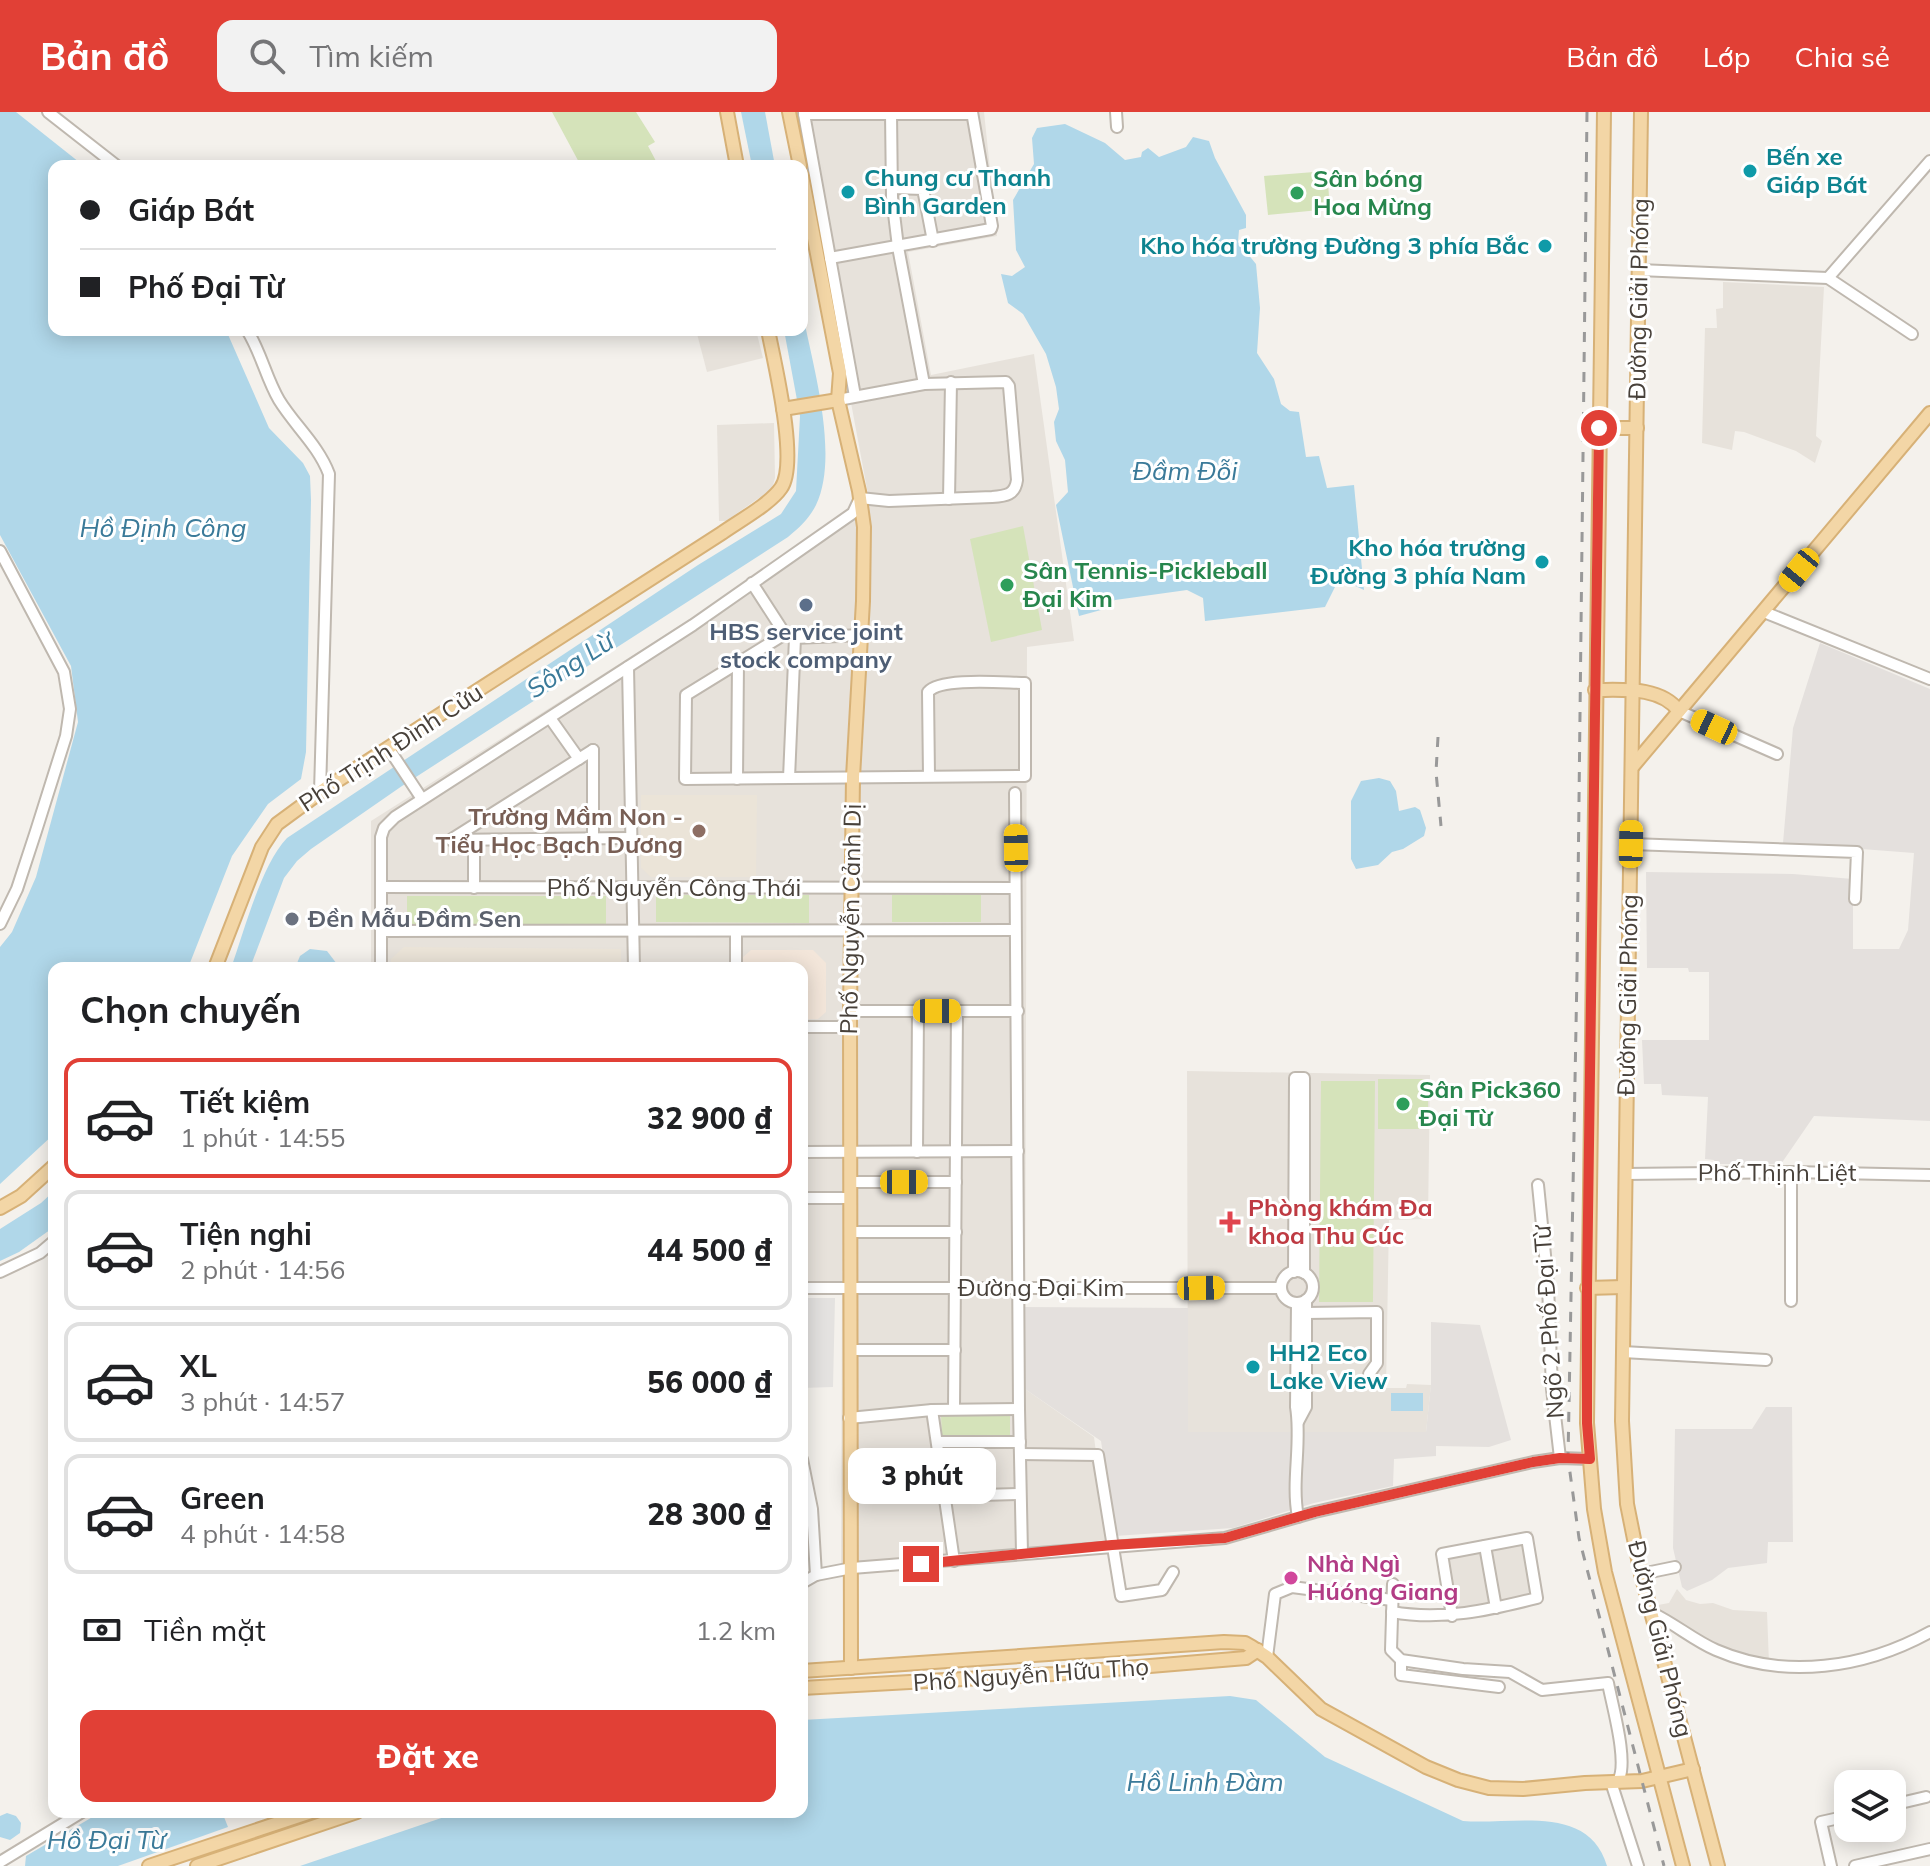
<!DOCTYPE html>
<html lang="vi">
<meta charset="utf-8">
<style>
body{margin:0;font-family:Mulish,sans-serif;background:#f2f2f2;color:#202124;height:100vh;display:flex;flex-direction:column;font-size:30px;white-space:nowrap}
*{box-sizing:border-box;margin:0}
p{font-size:26px;color:#757577}
.icon{flex:none;width:44px;height:44px;fill:none;stroke:currentColor;stroke-width:2;stroke-linecap:round;stroke-linejoin:round}
.map{position:relative;flex:1;overflow:hidden}
.panel{position:absolute;left:48px;top:850px;width:760px;height:856px;display:flex;flex-direction:column;background:#fff;border-radius:16px;box-shadow:0 4px 20px #0003}
.panel>*{flex:none}
.hud{position:absolute;left:48px;top:48px;width:760px;height:176px;border-radius:16px;box-shadow:0 4px 20px #0003;display:grid;align-content:center;height:176px;padding:0 32px;background:#fff}
.controls{position:absolute;left:1834px;top:1658px;display:grid;gap:16px}
.controls a{display:grid;place-items:center;width:72px;height:72px;border-radius:16px;background:#fff;box-shadow:0 4px 20px #0003;font-size:40px}
.end{position:absolute;width:36px;height:36px;margin:-18px;border:10px solid #e14036;background:#fff;box-shadow:0 0 0 4px #fff}
.from{border-radius:50%}
.bubble{position:absolute;height:56px;border-radius:16px;background:#fff;box-shadow:0 4px 20px #0003;font-size:26px;font-weight:800;line-height:56px;text-align:center}
.car{position:absolute;width:24px;height:48px;margin:-24px -12px;border-radius:10px;box-shadow:0 0 6px 2px #0007;background:linear-gradient(#f5c518 24%,#345 0 40%,#f5c518 0 76%,#345 0 86%,#f5c518 0)}
.hud b{display:flex;align-items:center;gap:28px;height:76px;font-size:30px}
.hud b+b{border-top:2px solid #e0e0e0}
.hud i{width:20px;height:20px;background:#202124}
ul{padding:0;list-style:none}
li{display:flex;align-items:center;gap:24px;height:120px;margin:0 16px 12px;padding:0 16px;border:4px solid #e0e0e0;border-radius:16px}
li div{flex:1}
li b{display:block;font-size:30px}
li em{font-style:normal;font-weight:800}
li.current{border-color:#e14036}
li>.icon{width:72px;height:72px;stroke-width:1.5}
h2{padding:0 32px;font-size:36px;line-height:96px}
.pay{display:flex;align-items:center;gap:20px;height:88px;padding:0 32px;font-size:30px}
.pay p{margin-inline-start:auto}
.action{display:flex;gap:16px;margin-top:auto;padding:16px 32px}
.action a{flex:1;height:92px;border-radius:16px;background:#e14036;color:#fff;font-size:32px;font-weight:800;line-height:92px;text-align:center}
header{display:flex;align-items:center;gap:48px;box-sizing:border-box;height:112px;padding:0 40px;background:#e14036;color:#fff}
header strong{font-size:38px}
nav{display:flex;gap:44px;margin-inline-start:auto;font-size:28px}
.search{width:560px;height:72px;background:#f2f2f2;display:flex;align-items:center;gap:20px;box-sizing:border-box;padding:0 28px;border-radius:16px;color:#757577;font-size:30px}
.map>svg:first-child{display:block}
.residential{fill:#e7e2db}
.commercial{fill:#f3e6da}
.industrial{fill:#e4e0dd}
.education{fill:#ebe4d8}
.green{fill:#d5e3ba}
.parking{fill:#e4e2e0}
.water{fill:#b0d7e9}
.lines{fill:none;stroke-linecap:round;stroke-linejoin:round}
.minor-casing{stroke:#bfb8af;stroke-width:14}
.major-casing{stroke:#d7b177;stroke-width:16}
.minor{stroke:#fff;stroke-width:10}
.major{stroke:#f3d6a6;stroke-width:12}
.rail{stroke:#999;stroke-width:3;stroke-dasharray:10 10;stroke-linecap:butt}
.route{stroke:#e14036;stroke-width:10}
.culture-dot{fill:#0f9aa8;stroke:#fff;stroke-width:3}
.leisure-dot{fill:#2e9e5b;stroke:#fff;stroke-width:3}
.service-dot{fill:#5c6f8a;stroke:#fff;stroke-width:3}
.education-dot{fill:#8d6e63;stroke:#fff;stroke-width:3}
.worship-dot{fill:#6b7280;stroke:#fff;stroke-width:3}
.health-dot{fill:#e0444e;stroke:#fff;stroke-width:3}
.hotel-dot{fill:#d1479c;stroke:#fff;stroke-width:3}
.labels{text-anchor:middle;stroke-width:6;stroke-linejoin:round;paint-order:stroke}
.culture-label{font-size:24px;font-weight:bold;fill:#0d838f;stroke:#fff;text-anchor:start}
.leisure-label{font-size:24px;font-weight:bold;fill:#27864d;stroke:#fff;text-anchor:start}
.street-label{font-size:24px;fill:#48413a;stroke:#fff}
.service-label{font-size:24px;font-weight:bold;fill:#4e5e75;stroke:#fff}
.education-label{font-size:24px;font-weight:bold;fill:#785e54;stroke:#fff;text-anchor:end}
.worship-label{font-size:24px;font-weight:bold;fill:#5b616d;stroke:#fff;text-anchor:start}
.health-label{font-size:24px;font-weight:bold;fill:#be3a42;stroke:#fff;text-anchor:start}
.hotel-label{font-size:24px;font-weight:bold;fill:#b23c85;stroke:#fff;text-anchor:start}
.water-label{font-size:26px;font-style:italic;fill:#3a7a99;stroke:#fff}
</style>
<header>
<strong>Bản đồ</strong>
<div class="search"><svg class="icon" aria-label="search" viewBox="0 0 24 24"><circle cx="10" cy="10" r="6"/><path d="M15 15l6 6"/></svg>Tìm kiếm</div>
<nav><a>Bản đồ</a><a>Lớp</a><a>Chia sẻ</a></nav>
</header>
<div class="map">
<svg width="1930" height="1754" viewBox="0 0 1930 1754">
<rect width="100%" height="100%" fill="#f4f1ec"/>
<g class="residential">
<path d="M797 0H984L997 124 908 140 931 263 1034 242 1074 529 1027 535 1025 1277 1094 1325 1107 1428 841 1453 842 1182H802V856H371V709L870 393Z"/>
<path d="M1723 170 1824 175 1816 324 1822 329 1815 351 1796 339 1744 320 1735 319 1732 338 1702 331 1705 216H1717L1716 197 1723 196Z"/>
<path d="M696 218H756L763 246 707 260Z"/>
<path d="M774 311 775 366 773 373 769 379 726 409H719L717 313Z"/>
<path d="M1187 959 1430 963 1428 1107 1389 1108 1386 1276H1406L1407 1272 1431 1273 1426 1320H1188Z"/>
<path d="M1532 1419 1543 1487 1449 1508 1437 1437Z"/>
<path d="M1677 1477 1686 1488 1700 1492 1713 1491 1733 1498 1767 1500 1769 1551 1736 1544 1660 1504 1658 1493 1669 1491Z"/>
</g>
<path class="commercial" d="M751 838H813L826 851V900L818 907H802V856H741V847Z"/>
<g class="industrial">
<path d="M1820 531 1930 577V1009L1814 1004 1781 1052H1716L1714 1048 1705 1047 1708 985 1662 983 1661 972H1644L1642 928H1709V860H1689L1688 856H1647L1646 760 1793 762 1853 767V837H1899L1908 818 1914 741 1783 731 1793 616Z"/>
<path d="M1025 1195 1188 1196V1320H1426L1431 1272V1210L1480 1213 1511 1328 1489 1335 1436 1334V1344L1394 1347 1393 1374 1314 1391 1233 1416 1115 1424 1101 1329 1025 1277Z"/>
<path d="M1766 1295H1792L1793 1430H1768L1767 1451 1728 1456 1712 1468 1687 1479 1682 1475 1673 1436 1675 1317H1752Z"/>
</g>
<g class="education">
<path d="M641 683H757L756 765H651L641 756Z"/>
<path d="M404 835 621 837V856H391V847Z"/>
</g>
<g class="green">
<path d="M552 0H636L655 30 648 34 656 49H665L667 54H581Z"/>
<path d="M1327 59 1330 97 1268 103 1264 64Z"/>
<path d="M1023 414 1042 518 991 530 970 427Z"/>
<path d="M656 783H809V811L656 810Z"/>
<rect x="892" y="783" width="89" height="27"/>
<path d="M407 784H606V813L407 812Z"/>
<rect x="1378" y="967" width="50" height="50"/>
<path d="M1321 969H1375L1373 1190H1319Z"/>
<path d="M1010 1302V1324L942 1325 941 1303Z"/>
</g>
<path class="parking" d="M802 1186H835L833 1275 802 1276Z"/>
<g class="water">
<path d="M0 0H16L84 54H54V218H226L269 316 303 351 310 364 311 388 306 640 301 667 268 692 232 744 188 856H54V1022L0 1072V835L12 820 36 765 78 610 71 554 0 423Z"/>
<path d="M741 0H765L775 54H752Z"/>
<path d="M1065 12 1105 31 1125 48 1141 45 1142 40 1148 36 1159 45 1186 35 1193 25 1209 29 1215 46 1246 103V116L1239 118 1238 130 1256 152 1260 196 1257 241 1274 267 1281 292 1290 299 1299 300 1306 345 1319 344 1327 376 1354 373 1364 478 1351 472 1337 471 1325 495 1205 509 1203 486 1187 478 1115 488 1101 498 1079 504 1056 393 1068 380 1065 348 1056 329 1054 310 1059 297 1056 275 1046 242 1023 202 1008 191 1001 162 1012 164 1025 155 1016 138 1013 88 1034 52 1032 26 1037 16Z"/>
<path d="M802 198C812 251 840 343 816 393 809 407 800 415 788 425L402 674 311 737 297 749 284 766 250 856H231C244 820 261 753 287 726L698 453 781 402 796 379 800 304 784 218H802Z"/>
<path d="M1379 666 1390 669 1396 679 1399 699 1415 695 1420 698 1426 716 1424 724 1403 737 1392 740 1378 753 1356 757 1351 747V689L1361 669Z"/>
<path d="M310 837 327 839 340 856H295L300 844Z"/>
<path d="M54 1079V1115L19 1140 0 1149V1117L41 1091Z"/>
<rect x="1391" y="1281" width="32" height="18"/>
<path d="M1230 1584 1256 1588 1325 1645 1463 1709C1513 1713 1589 1691 1607 1754H300L459 1700H802V1608Z"/>
<path d="M101 1700H222L228 1715 118 1754H25L26 1744Z"/>
<path d="M7 1701 16 1704 21 1711 20 1721 10 1728 0 1725V1704Z"/>
</g>
<g class="lines">
<g class="minor-casing">
<g id="minor">
<path d="M48 0 117 54"/>
<path d="M804 0V2H972"/>
<path d="M1116 0 1117 15"/>
<path d="M891 1 892 85 898 135 924 272"/>
<path d="M804 2 855 284"/>
<path d="M892 76 923 77 933 129"/>
<path d="M830 146 991 117 992 114 972 0"/>
<path d="M1639 158 1828 166 1912 222"/>
<path d="M1828 166 1930 49"/>
<path d="M247 218C261 240 266 266 279 288 295 314 318 333 329 362L320 680"/>
<path d="M949 387 951 270"/>
<path d="M0 439 64 560 70 597 66 624 36 719 17 777 0 812"/>
<path d="M752 471 785 522 795 526 861 523"/>
<path d="M1764 500 1930 567"/>
<path d="M785 522 686 583 685 667 1025 664V571C1004 571 941 565 928 580L929 664"/>
<path d="M628 555 634 856"/>
<path d="M1679 599 1777 642"/>
<path d="M550 606 579 647"/>
<path d="M389 637 422 687"/>
<path d="M593 638V726"/>
<path d="M789 666 795 526"/>
<path d="M737 667 738 551"/>
<path d="M1015 681 1019 1297 1022 1441"/>
<path d="M452 727 593 638"/>
<path d="M451 728 631 726"/>
<path d="M1631 732 1857 740 1855 787"/>
<path d="M381 775 1015 776"/>
<path d="M474 776V728"/>
<path d="M381 819 1015 818"/>
<path d="M736 819V856"/>
<path d="M381 856V725L384 716 395 705 693 513 853 401 860 386 889 389 992 385C1006 384 1015 383 1017 368L1009 274 1006 270 924 272 838 288"/>
<path d="M850 899H1018"/>
<path d="M802 915H850"/>
<path d="M802 1040 1018 1039"/>
<path d="M917 1040 918 899"/>
<path d="M1625 1062 1791 1060 1930 1063"/>
<path d="M851 1070H956"/>
<path d="M1538 1073 1548 1173 1552 1277 1560 1346"/>
<path d="M802 1086H851"/>
<path d="M850 1120H956"/>
<circle cx="1297" cy="1175" r="16"/>
<path d="M0 1160 40 1141 54 1129"/>
<path d="M1294 1160 1295 966H1304V1161"/>
<path d="M802 1176H1281"/>
<path d="M1791 1189V1060"/>
<path d="M1297 1191 1296 1295C1302 1331 1291 1369 1298 1405"/>
<path d="M1306 1201 1377 1200V1251L1369 1262"/>
<path d="M850 1238H955"/>
<path d="M1623 1240 1766 1248"/>
<path d="M954 1297 957 899"/>
<path d="M932 1298 954 1449"/>
<path d="M849 1306 932 1298 1019 1297"/>
<path d="M1298 1310 1306 1295V1188"/>
<path d="M937 1330H1020"/>
<path d="M1020 1342 1098 1343 1121 1484 1162 1478 1173 1460"/>
<path d="M802 1347 812 1397 816 1463"/>
<path d="M944 1384 1020 1382"/>
<path d="M1485 1434 1496 1496"/>
<path d="M1641 1462 1675 1455"/>
<path d="M802 1471 816 1463 852 1456 1225 1426 1315 1400 1533 1350 1560 1346 1590 1347"/>
<path d="M1393 1472 1391 1538 1401 1548 1463 1557 1510 1560 1542 1578 1608 1571C1612 1593 1629 1651 1618 1669"/>
<path d="M1392 1500C1442 1509 1489 1498 1537 1486L1527 1426 1442 1442 1452 1504"/>
<path d="M1652 1501C1674 1511 1693 1528 1716 1538 1785 1568 1865 1556 1930 1520"/>
<path d="M1267 1545 1275 1482 1292 1475 1392 1488"/>
<path d="M1401 1548V1563L1499 1575"/>
<path d="M1611 1670 1638 1754"/>
<path d="M1892 1693 1926 1685"/>
<path d="M0 1750 82 1700"/>
<path d="M1831 1754 1821 1710 1848 1704"/>
<path d="M1855 1754 1930 1737"/>
</g>
</g>
<g class="major-casing">
<g id="major">
<path d="M727 0 737 54"/>
<path d="M789 0 800 54"/>
<path d="M1604 0 1587 1311 1594 1397 1605 1460 1683 1754"/>
<path d="M1641 0 1622 1309 1627 1392 1641 1462 1718 1754"/>
<path d="M802 64 840 261 838 288 859 379 864 415 863 489 853 665 850 899 851 1556"/>
<path d="M783 297 838 288"/>
<path d="M1599 316H1637"/>
<path d="M1595 578C1622 578 1660 574 1679 599"/>
<path d="M1633 654 1930 301"/>
<path d="M215 856 262 735 277 712 326 676 722 421C739 409 770 392 781 376 799 351 774 249 768 218"/>
<path d="M0 1096 21 1084 54 1054"/>
<path d="M1587 1176 1623 1175"/>
<path d="M802 1559 1224 1530 1245 1531 1252 1535 1267 1545 1321 1597 1426 1655 1458 1668 1489 1676 1523 1677 1585 1671 1642 1669 1693 1657"/>
<path d="M802 1576 1054 1562 1246 1546 1258 1538"/>
<path d="M149 1754 311 1700"/>
<path d="M197 1754 357 1700"/>
</g>
</g>
<use href="#minor" class="minor"/>
<use href="#major" class="major"/>
<g class="rail">
<path d="M1587 0 1577 861 1568 1346 1579 1426 1664 1754"/>
<path d="M1438 625 1436 660 1441 714"/>
</g>
</g>
<g class="lines">
<path class="route" d="M921 1452 1112 1433 1225 1426 1315 1400 1533 1350 1560 1346 1590 1347 1587 1311V1176L1599 316"/>
</g>
<g class="culture-dot">
<circle cx="1750" cy="59" r="8"/>
<circle cx="848" cy="80" r="8"/>
<circle cx="1545" cy="134" r="8"/>
<circle cx="1542" cy="450" r="8"/>
<circle cx="1253" cy="1255" r="8"/>
</g>
<g class="leisure-dot">
<circle cx="1297" cy="81" r="8"/>
<circle cx="1007" cy="473" r="8"/>
<circle cx="1403" cy="992" r="8"/>
</g>
<circle class="service-dot" cx="806" cy="493" r="8"/>
<circle class="education-dot" cx="699" cy="719" r="8"/>
<circle class="worship-dot" cx="292" cy="807" r="8"/>
<path class="health-dot" d="M1226 1098h8v8h8v8h-8v8h-8v-8h-8v-8h8z"/>
<circle class="hotel-dot" cx="1291" cy="1466" r="8"/>
<g class="labels">
<g class="culture-label">
<text x="1766" y="53">Bến xe<tspan x="1766" dy="28">Giáp Bát</tspan></text>
<text x="864" y="74">Chung cư Thanh<tspan x="864" dy="28">Bình Garden</tspan></text>
<text x="1529" y="142" text-anchor="end">Kho hóa trường Đường 3 phía Bắc</text>
<text x="1526" y="444" text-anchor="end">Kho hóa trường<tspan x="1526" dy="28">Đường 3 phía Nam</tspan></text>
<text x="1269" y="1249">HH2 Eco<tspan x="1269" dy="28">Lake View</tspan></text>
</g>
<g class="leisure-label">
<text x="1313" y="75">Sân bóng<tspan x="1313" dy="28">Hoa Mừng</tspan></text>
<text x="1023" y="467">Sân Tennis-Pickleball<tspan x="1023" dy="28">Đại Kim</tspan></text>
<text x="1419" y="986">Sân Pick360<tspan x="1419" dy="28">Đại Từ</tspan></text>
</g>
<g class="street-label">
<text transform="translate(1639 187) rotate(-89)" y="8">Đường Giải Phóng</text>
<text transform="translate(391 636) rotate(-33)" y="8">Phố Trịnh Đình Cửu</text>
<text x="674" y="784">Phố Nguyễn Công Thái</text>
<text transform="translate(851 807) rotate(-89)" y="8">Phố Nguyễn Cảnh Dị</text>
<text transform="translate(1628 883) rotate(-89)" y="8">Đường Giải Phóng</text>
<text x="1777" y="1069">Phố Thịnh Liệt</text>
<text x="1041" y="1184">Đường Đại Kim</text>
<text transform="translate(1549 1210) rotate(-94)" y="8">Ngõ 2 Phố Đại Từ</text>
<text transform="translate(1660 1527) rotate(76)" y="8">Đường Giải Phóng</text>
<text transform="translate(1031 1563) rotate(-4)" y="8">Phố Nguyễn Hữu Thọ</text>
</g>
<g class="service-label">
<text x="806" y="528">HBS service joint<tspan x="806" dy="28">stock company</tspan></text>
</g>
<g class="education-label">
<text x="683" y="713">Trường Mầm Non -<tspan x="683" dy="28">Tiểu Học Bạch Dương</tspan></text>
</g>
<g class="worship-label">
<text x="308" y="815">Đền Mẫu Đầm Sen</text>
</g>
<g class="health-label">
<text x="1248" y="1104">Phòng khám Đa<tspan x="1248" dy="28">khoa Thu Cúc</tspan></text>
</g>
<g class="hotel-label">
<text x="1307" y="1460">Nhà Ngì<tspan x="1307" dy="28">Húóng Giang</tspan></text>
</g>
<g class="water-label">
<text x="1185" y="368">Đầm Đỗi</text>
<text x="163" y="425">Hồ Định Công</text>
<text transform="translate(570 553) rotate(-33)" y="9">Sông Lừ</text>
<text x="1205" y="1679">Hồ Linh Đàm</text>
<text x="106" y="1737">Hồ Đại Từ</text>
</g>
</g>
</svg>
<div class="controls">
<a><svg class="icon" aria-label="layers" viewBox="0 0 24 24"><path d="M12 4l9 5-9 5-9-5zM3 14l9 5 9-5"/></svg></a>
</div>
<i class="end from" style="left:1599px;top:316px"></i>
<i class="end" style="left:921px;top:1452px"></i>
<div class="bubble" style="left:848px;top:1336px;width:148px">3 phút</div>
<i class="car" style="left:1799px;top:458px;rotate:219deg"></i>
<i class="car" style="left:1714px;top:615px;rotate:295deg"></i>
<i class="car" style="left:1631px;top:732px;rotate:1deg"></i>
<i class="car" style="left:1016px;top:736px;rotate:359deg"></i>
<i class="car" style="left:937px;top:899px;rotate:90deg"></i>
<i class="car" style="left:904px;top:1070px;rotate:90deg"></i>
<i class="car" style="left:1201px;top:1176px;rotate:89deg"></i>
<div class="hud">
<b><i class="from"></i>Giáp Bát</b>
<b><i></i>Phố Đại Từ</b>
</div>
<section class="panel">
<h2>Chọn chuyến</h2>
<ul>
<li class="current"><svg class="icon" aria-label="car" viewBox="0 0 24 24"><path d="M5 17H2v-5l4-1 3-4h7l3 4 3 1v5h-3M9 17h6M6 11h13"/><circle cx="7" cy="17" r="2"/><circle cx="17" cy="17" r="2"/></svg><div><b>Tiết kiệm</b><p>1 phút · 14:55</p></div><em>32 900 ₫</em></li>
<li><svg class="icon" aria-label="car" viewBox="0 0 24 24"><path d="M5 17H2v-5l4-1 3-4h7l3 4 3 1v5h-3M9 17h6M6 11h13"/><circle cx="7" cy="17" r="2"/><circle cx="17" cy="17" r="2"/></svg><div><b>Tiện nghi</b><p>2 phút · 14:56</p></div><em>44 500 ₫</em></li>
<li><svg class="icon" aria-label="car" viewBox="0 0 24 24"><path d="M5 17H2v-5l4-1 3-4h7l3 4 3 1v5h-3M9 17h6M6 11h13"/><circle cx="7" cy="17" r="2"/><circle cx="17" cy="17" r="2"/></svg><div><b>XL</b><p>3 phút · 14:57</p></div><em>56 000 ₫</em></li>
<li><svg class="icon" aria-label="car" viewBox="0 0 24 24"><path d="M5 17H2v-5l4-1 3-4h7l3 4 3 1v5h-3M9 17h6M6 11h13"/><circle cx="7" cy="17" r="2"/><circle cx="17" cy="17" r="2"/></svg><div><b>Green</b><p>4 phút · 14:58</p></div><em>28 300 ₫</em></li>
</ul>
<div class="pay"><svg class="icon" aria-label="cash" viewBox="0 0 24 24"><path d="M3 7h18v10H3z"/><circle cx="12" cy="12" r="2"/></svg>Tiền mặt<p>1.2 km</p></div>
<div class="action"><a>Đặt xe</a></div>
</section>
</div>
